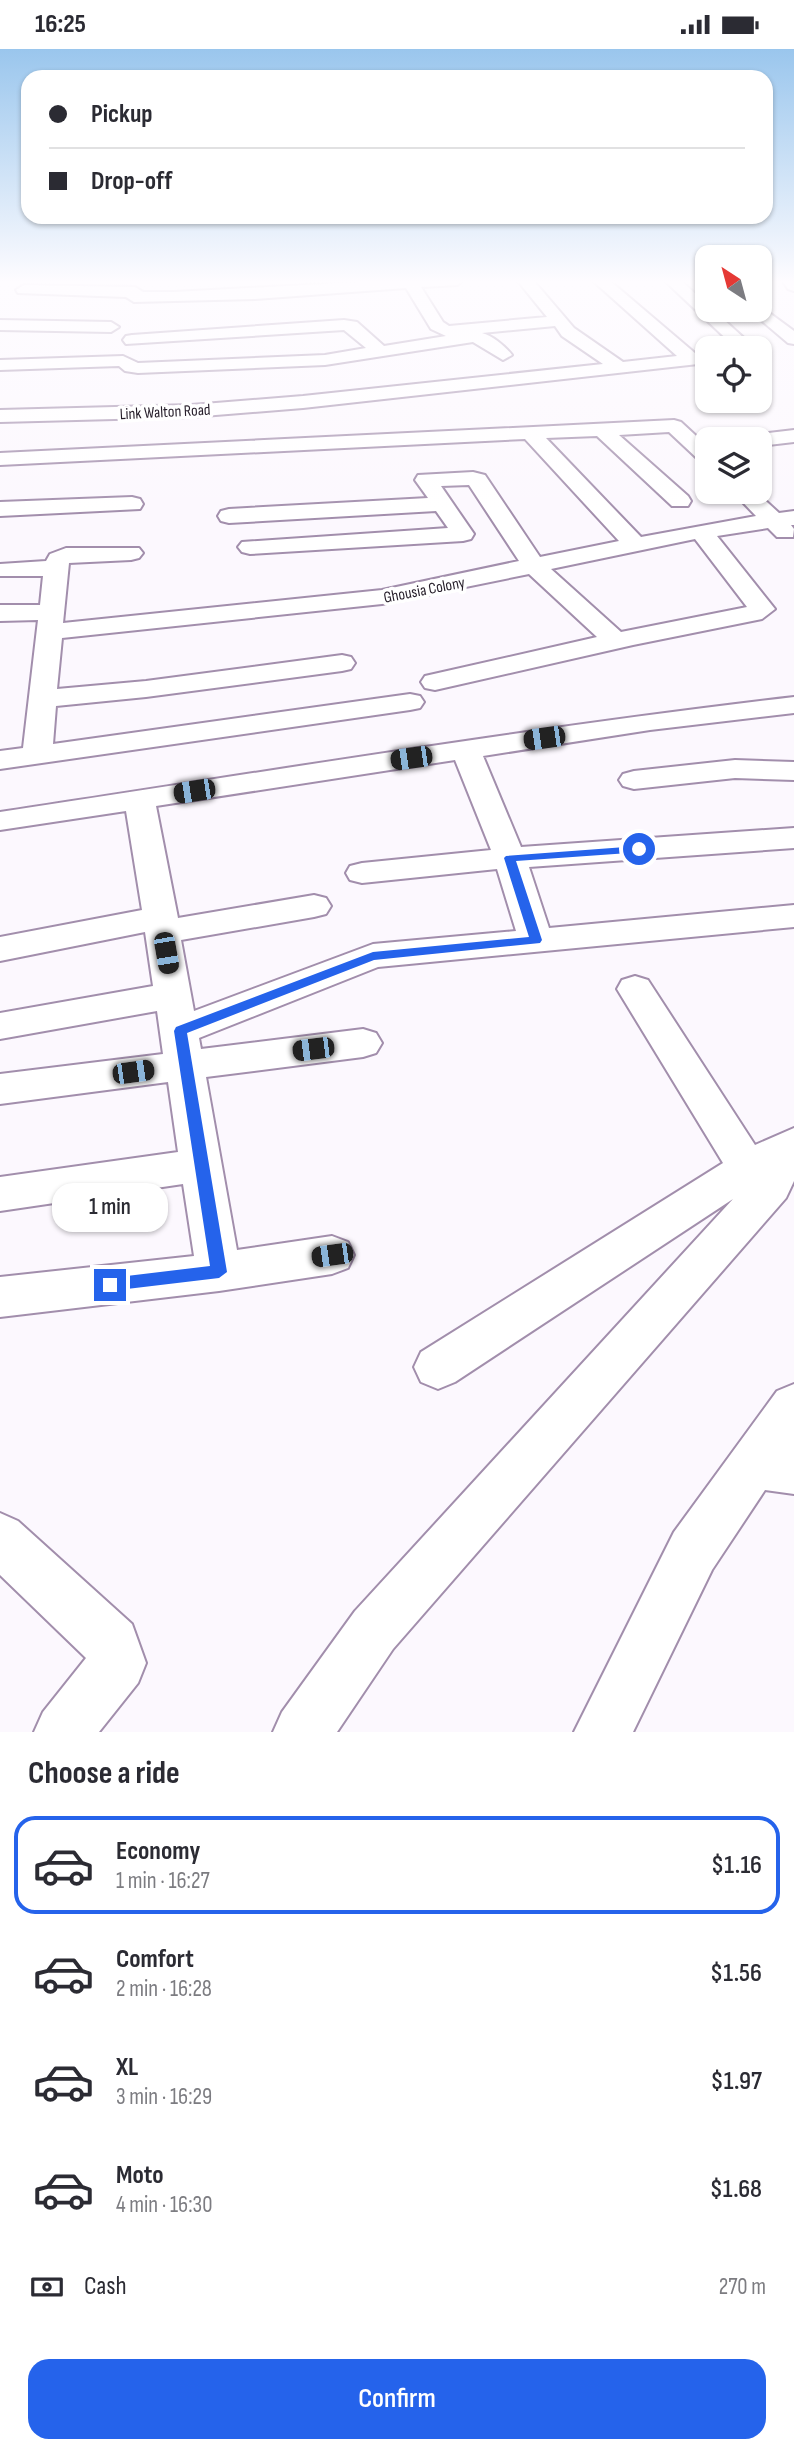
<!DOCTYPE html>
<meta charset="utf-8">
<style>
body{margin:0;font-family:"Sofia Sans Condensed",sans-serif;background:#f7f7f7;color:#2b2b33;height:100vh;display:flex;flex-direction:column;font-size:26px;white-space:nowrap}
*{box-sizing:border-box;margin:0}
p{font-size:23px;color:#7c7c81}
.icon{flex:none;width:38px;height:38px;fill:none;stroke:currentColor;stroke-width:2;stroke-linecap:round;stroke-linejoin:round}
.map{position:relative;height:1683px;overflow:hidden}
.sheet{display:flex;flex-direction:column;background:#fff;flex:1}
.sheet>*{flex:none}
.hud{position:absolute;left:21px;top:21px;width:752px;height:154px;border-radius:21px;box-shadow:0 2px 5px #0004;display:grid;align-content:center;height:154px;padding:0 28px;background:#fff}
.needle{width:46px;rotate:324deg}
.controls{position:absolute;left:695px;top:196px;display:grid;gap:14px}
.controls a{display:grid;place-items:center;width:77px;height:77px;border-radius:14px;background:#fff;box-shadow:0 2px 5px #0004;font-size:35px}
.end{position:absolute;width:32px;height:32px;margin:-16px;border:9px solid #2563eb;background:#fff;box-shadow:0 0 0 4px #fff}
.from{border-radius:50%}
.bubble{position:absolute;height:49px;border-radius:21px;background:#fff;box-shadow:0 2px 5px #0004;font-size:23px;font-weight:600;line-height:49px;text-align:center}
.car{position:absolute;width:21px;height:42px;margin:-21px -10px;border-radius:9px;box-shadow:0 0 5px 2px #0007;background:linear-gradient(#222 24%,#8ab4d8 0 40%,#222 0 76%,#8ab4d8 0 86%,#222 0)}
.hud b{display:flex;align-items:center;gap:24px;height:66px;font-size:26px}
.hud b+b{border-top:2px solid #e1e1e2}
.hud i{width:18px;height:18px;background:#2b2b33}
ul{padding:0;list-style:none}
li{display:flex;align-items:center;gap:21px;height:98px;margin:0 14px 10px;padding:0 14px;border:4px solid transparent;border-radius:21px}
li div{flex:1}
li b{display:block;font-size:26px}
li em{font-style:normal;font-weight:600}
li.on{border-color:#2563eb}
li>.icon{width:63px;height:63px;stroke-width:1.5}
h2{padding:0 28px;font-size:32px;line-height:84px}
.pay{display:flex;align-items:center;gap:18px;height:77px;padding:0 28px;font-size:26px}
.pay p{margin-inline-start:auto}
.action{display:flex;gap:14px;margin-top:auto;padding:14px 28px}
.action a{flex:1;height:80px;border-radius:21px;background:#2563eb;color:#fff;font-size:28px;font-weight:600;line-height:80px;text-align:center}
.status{display:flex;justify-content:space-between;align-items:center;height:49px;padding:0 35px;background:#fff;direction:ltr}
.status svg{height:19px;fill:currentColor}
.map>svg:first-child{display:block}
.lines{fill:none;stroke-linecap:round;stroke-linejoin:round}
.minor-casing{stroke:#a28eac;stroke-width:4}
.minor{fill:#fff;fill-rule:evenodd}
.route{fill:#2563eb}
.labels{text-anchor:middle;stroke-width:7;stroke-linejoin:round;paint-order:stroke}
.far-street-label{font-size:16px;fill:#241c28;stroke:#fff}
</style>
<div class="status"><b>16:25</b><svg viewBox="0 0 49 12"><path d="M0 12V9h3v3zM5 12V6h3v6zM10 12V3h3v9zM15 12V0h3v12zM26 1h20v11H26zM47 4h2v5h-2z"/></svg></div>
<div class="map">
<svg width="794" height="1683" viewBox="0 0 794 1683">
<rect width="100%" height="100%" fill="#fcf8fe"/>
<g class="lines">
<g class="minor-casing">
<g id="minor">
<path d="M397 231H464L457 236 421 238 443 273 449 277 547 268 517 231H533L574 279 623 313 677 307 592 231H609L696 305 707 304V314L303 359 191 368 0 373V361L191 356 303 347 603 315 562 287 555 277 482 284C493 287 505 297 512 306L503 311 473 293 325 316 138 324 125 322 119 317 0 321V311L123 307 138 314 325 306 366 299 344 281 126 295 123 291 126 287 132 286 344 271 357 273 384 297 446 287 431 280 406 239 255 250 134 253 126 248 18 244 16 241 24 236 135 238 143 243H174Z"/>
<path d="M664 231H680L707 255V261H713L755 299H736Z"/>
<path d="M782 231H794V242L788 240Z"/>
<path d="M760 257 794 282V295L788 294 749 261H760Z"/>
<path d="M0 271 111 273 119 278 111 283 0 281Z"/>
<path d="M674 371 681 373 707 397V414L700 412 669 383 619 386 688 447 691 452 688 457H672L597 387 546 389 641 488 756 467 733 443H756L779 464 794 462V476H791L794 480 793 488H777L768 479 717 487 775 560 762 570 633 596 435 641 425 639 421 633 425 627 597 588 529 525 382 555 62 589 57 640 146 632 342 606 351 608 355 614 351 620 342 622 146 648 56 657 53 695 410 645 420 647 424 653 420 659 410 661 0 720V702L23 699 38 571 0 572V556H40L43 527H0V515L46 512 50 505 66 499H139L143 504 139 509 131 511 69 514 63 574 382 541 519 512 469 436 441 437 474 485 471 490 463 492 250 505 242 503 238 498 242 493 448 479 436 462 229 474 221 472 218 467 221 462 229 460 428 449 415 431 418 426 473 423 485 426 540 508 619 492 525 390 0 416V404ZM695 490 747 558 621 583 551 520Z"/>
<path d="M794 381V393L760 397V390H750L760 385Z"/>
<path d="M132 448 140 450 143 455 140 460 0 467V453Z"/>
<path d="M794 648V664L650 681 483 707 521 798 794 779V799L529 818 549 879 794 856V878L378 918 199 989 201 1000 363 980 376 984 382 994 376 1004 363 1008 206 1028 237 1201 332 1187 348 1193 354 1206 348 1219 332 1225 219 1242 0 1268V1228L194 1207 183 1135 0 1162V1128L178 1103 168 1033 0 1055V1025L163 1005 157 962 0 990V964L153 937 145 883 0 912V888L142 861 126 762 0 781V763C265 723 528 679 794 648ZM455 711 491 801 362 814 350 817 346 824 350 831 362 834 497 820 516 882 373 895 194 962 181 891 314 868 326 865 331 857 326 849 314 846 178 869 156 757Z"/>
<path d="M735 711 794 713V731L735 729 634 740 623 737 619 731 623 725 634 722Z"/>
<path d="M635 927 648 931 755 1096 794 1079V1132L786 1149 393 1600 337 1683H273L282 1663 355 1562 733 1150 455 1333 438 1340 421 1333 414 1318 421 1303 723 1114 617 940 622 931Z"/>
<path d="M794 1335V1445L765 1441 712 1521 633 1683H574L674 1483 777 1342Z"/>
<path d="M0 1464 18 1472 132 1575 146 1614 138 1634 99 1683H34L43 1663 86 1609 0 1526Z"/>
</g>
</g>
<use href="#minor" class="minor"/>
</g>
<linearGradient id="sky" x2="0" y2="1"><stop stop-color="#9ac6ed"/><stop offset="0.5" stop-color="#fefcff"/><stop offset="1" stop-color="#fefcff" stop-opacity="0"/></linearGradient>
<rect width="794" height="466" fill="url(#sky)"/>
<path class="route" d="M639 797 643 798V803L516 812 542 891 540 894 374 911 187 984 227 1223 219 1229 110 1242 104 1240 102 1236 104 1231 110 1229 210 1217 174 982 176 978 373 903 529 888 504 809 506 807Z"/>
<g class="labels">
<g class="far-street-label">
<text transform="translate(165 362) rotate(-3)" y="6">Link Walton Road</text>
<text transform="translate(424 540) rotate(-11)" y="6">Ghousia Colony</text>
</g>
</g>
</svg>
<div class="controls">
<a><svg class="needle" viewBox="-14 -14 28 28"><path d="M0-13l5 13h-10z" fill="#e53935"/><path d="M0 13l5-13h-10z" fill="#7c7c81"/></svg></a>
<a><svg class="icon" aria-label="locate" viewBox="0 0 24 24"><circle cx="12" cy="12" r="6"/><path d="M12 2v4M12 18v4M2 12h4M18 12h4"/></svg></a>
<a><svg class="icon" aria-label="layers" viewBox="0 0 24 24"><path d="M12 4l9 5-9 5-9-5zM3 14l9 5 9-5"/></svg></a>
</div>
<i class="end from" style="left:639px;top:800px"></i>
<i class="end" style="left:110px;top:1236px"></i>
<div class="bubble" style="left:52px;top:1134px;width:116px">1 min</div>
<i class="car" style="left:544px;top:689px;rotate:262deg"></i>
<i class="car" style="left:411px;top:709px;rotate:262deg"></i>
<i class="car" style="left:194px;top:742px;rotate:261deg"></i>
<i class="car" style="left:166px;top:904px;rotate:170deg"></i>
<i class="car" style="left:313px;top:1000px;rotate:263deg"></i>
<i class="car" style="left:133px;top:1023px;rotate:82deg"></i>
<i class="car" style="left:332px;top:1206px;rotate:262deg"></i>
<div class="hud">
<b><i class="from"></i>Pickup</b>
<b><i></i>Drop-off</b>
</div>
</div>
<section class="sheet">
<h2>Choose a ride</h2>
<ul>
<li class="on"><svg class="icon" aria-label="car" viewBox="0 0 24 24"><path d="M5 17H2v-5l4-1 3-4h7l3 4 3 1v5h-3M9 17h6M6 11h13"/><circle cx="7" cy="17" r="2"/><circle cx="17" cy="17" r="2"/></svg><div><b>Economy</b><p>1 min · 16:27</p></div><em>$1.16</em></li>
<li><svg class="icon" aria-label="car" viewBox="0 0 24 24"><path d="M5 17H2v-5l4-1 3-4h7l3 4 3 1v5h-3M9 17h6M6 11h13"/><circle cx="7" cy="17" r="2"/><circle cx="17" cy="17" r="2"/></svg><div><b>Comfort</b><p>2 min · 16:28</p></div><em>$1.56</em></li>
<li><svg class="icon" aria-label="car" viewBox="0 0 24 24"><path d="M5 17H2v-5l4-1 3-4h7l3 4 3 1v5h-3M9 17h6M6 11h13"/><circle cx="7" cy="17" r="2"/><circle cx="17" cy="17" r="2"/></svg><div><b>XL</b><p>3 min · 16:29</p></div><em>$1.97</em></li>
<li><svg class="icon" aria-label="car" viewBox="0 0 24 24"><path d="M5 17H2v-5l4-1 3-4h7l3 4 3 1v5h-3M9 17h6M6 11h13"/><circle cx="7" cy="17" r="2"/><circle cx="17" cy="17" r="2"/></svg><div><b>Moto</b><p>4 min · 16:30</p></div><em>$1.68</em></li>
</ul>
<div class="pay"><svg class="icon" aria-label="cash" viewBox="0 0 24 24"><path d="M3 7h18v10H3z"/><circle cx="12" cy="12" r="2"/></svg>Cash<p>270 m</p></div>
<div class="action"><a>Confirm</a></div>
</section>
